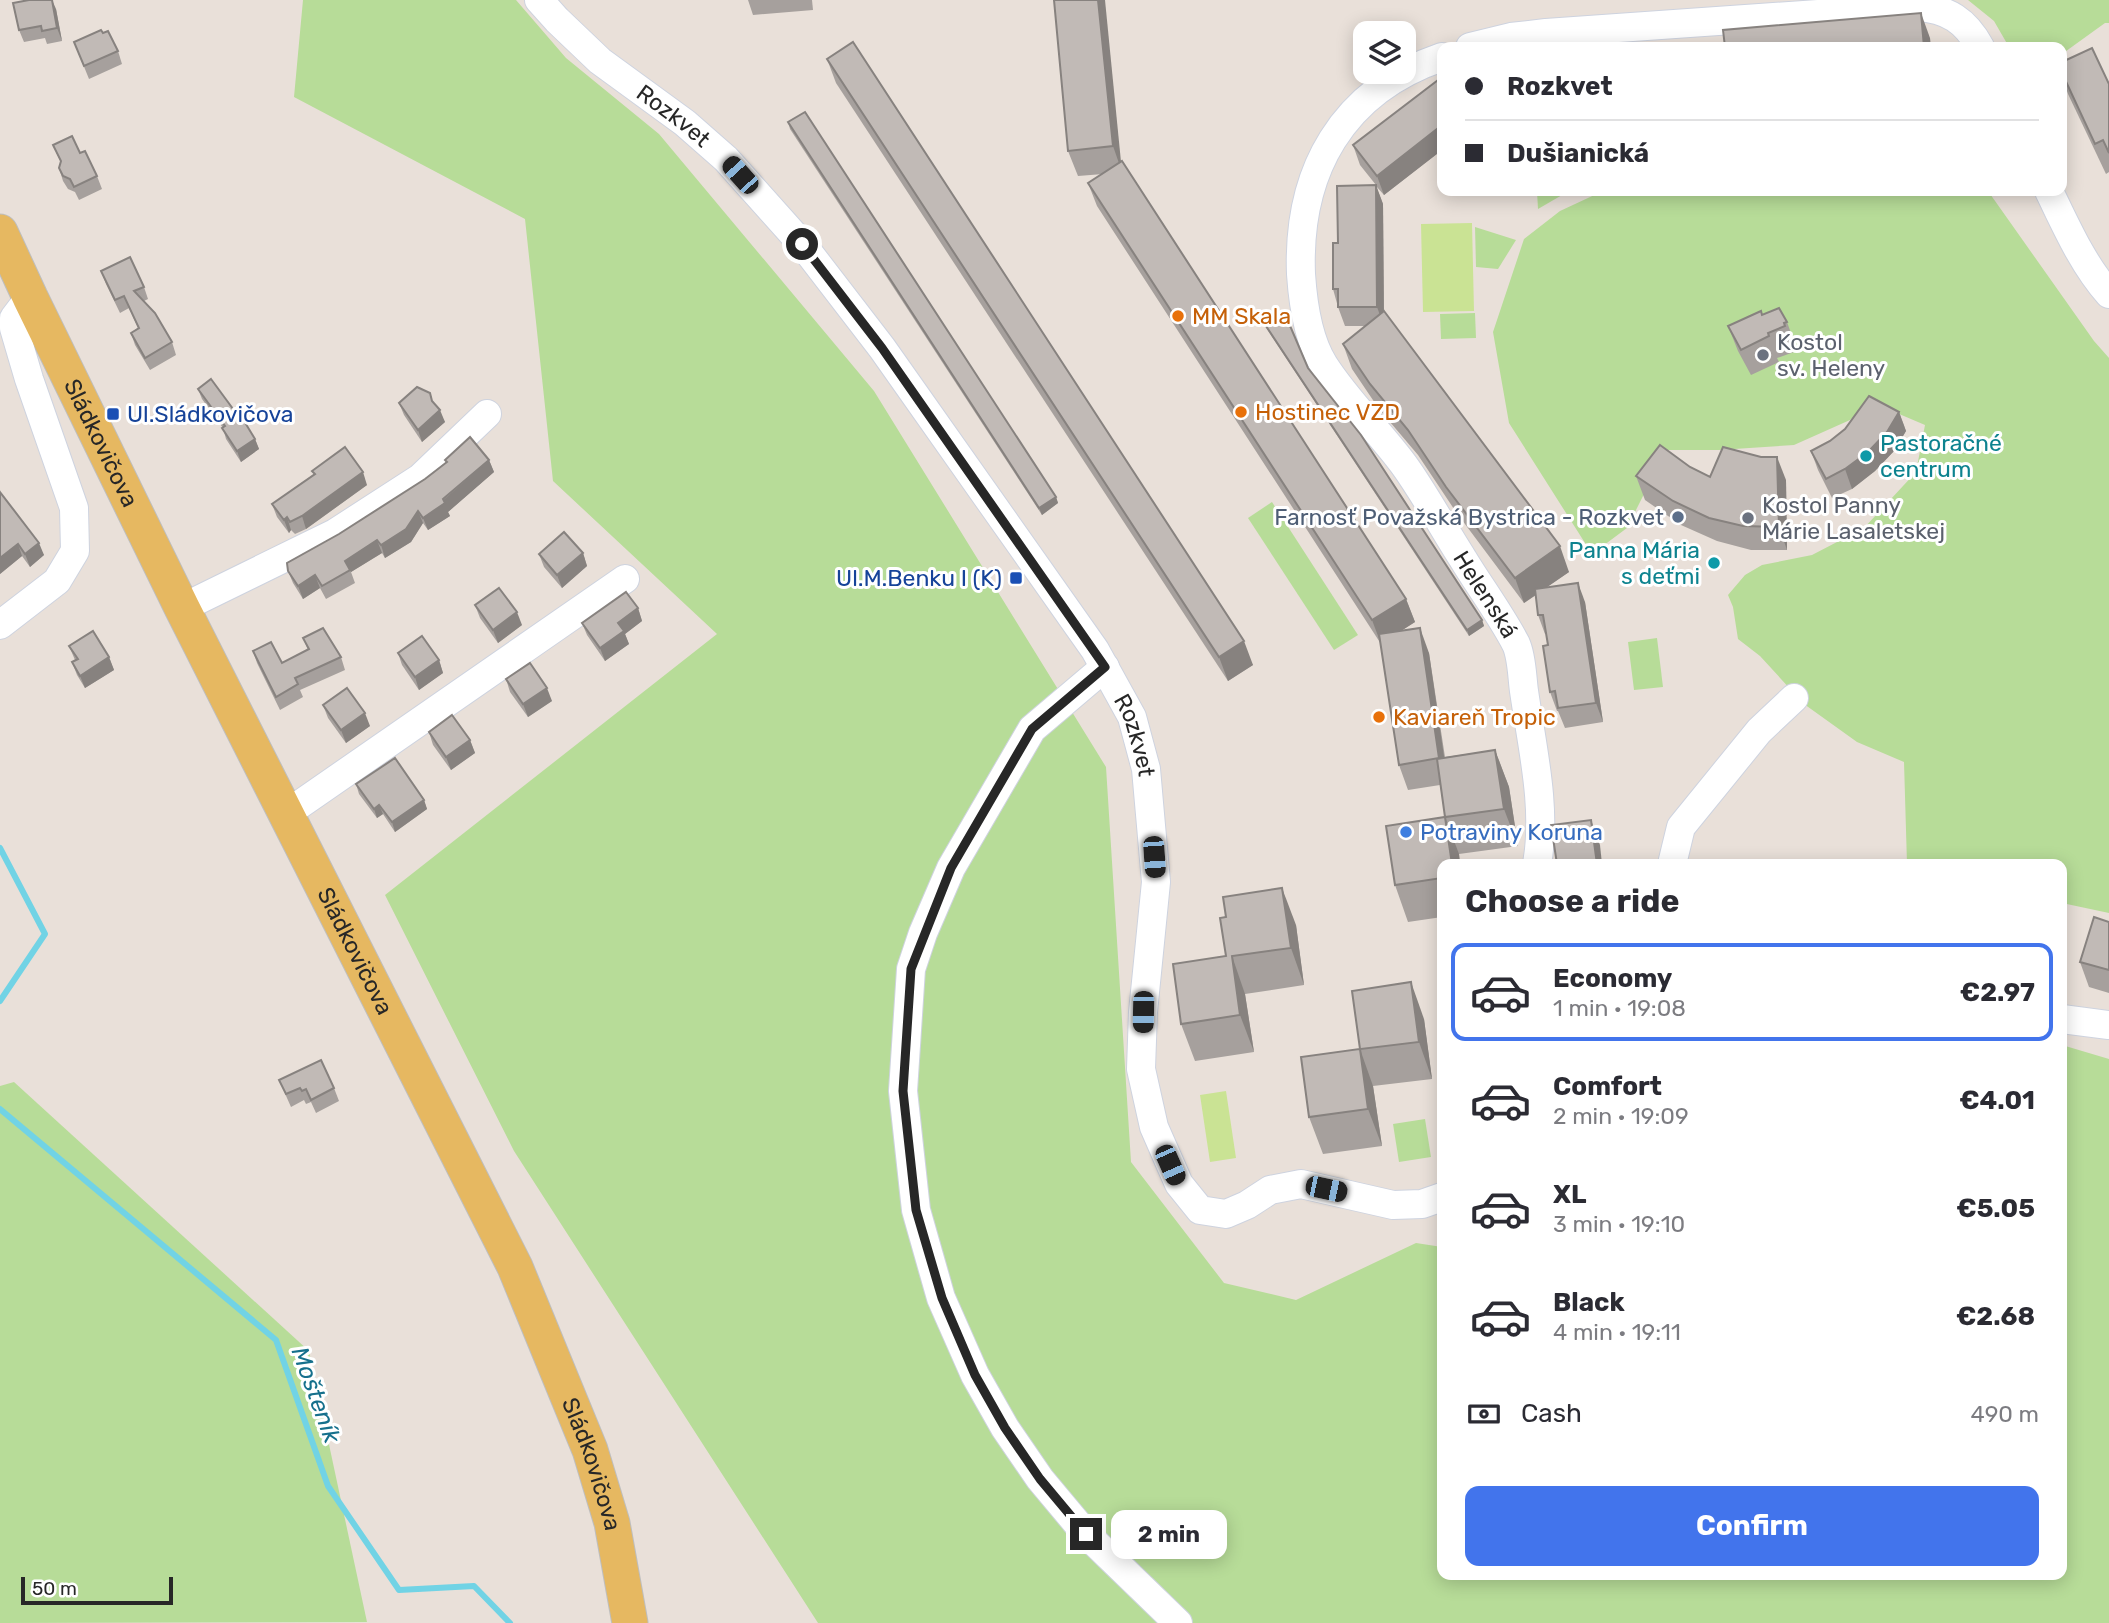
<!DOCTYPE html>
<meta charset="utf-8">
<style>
body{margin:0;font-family:Rubik,sans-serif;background:#f2f2f3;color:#2b2b33;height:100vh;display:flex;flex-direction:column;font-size:26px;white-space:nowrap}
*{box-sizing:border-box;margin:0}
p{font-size:23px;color:#7c7c81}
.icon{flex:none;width:38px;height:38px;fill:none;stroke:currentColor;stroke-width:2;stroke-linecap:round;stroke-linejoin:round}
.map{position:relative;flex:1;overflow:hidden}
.drawer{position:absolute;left:1437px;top:859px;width:630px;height:721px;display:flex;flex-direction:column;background:#fff;border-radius:14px;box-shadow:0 4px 18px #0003}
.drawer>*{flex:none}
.guide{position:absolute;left:1437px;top:42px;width:630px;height:154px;border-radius:14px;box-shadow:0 4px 18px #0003;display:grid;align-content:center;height:154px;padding:0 28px;background:#fff}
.buttons{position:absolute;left:1353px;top:21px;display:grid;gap:14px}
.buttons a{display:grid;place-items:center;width:63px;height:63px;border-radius:14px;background:#fff;box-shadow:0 4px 18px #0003;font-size:35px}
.scale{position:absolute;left:21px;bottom:18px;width:152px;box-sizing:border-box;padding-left:7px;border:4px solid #272727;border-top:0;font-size:19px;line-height:24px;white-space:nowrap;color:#272727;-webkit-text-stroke:5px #fff;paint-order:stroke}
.end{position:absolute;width:32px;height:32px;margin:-16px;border:9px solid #272727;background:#fff;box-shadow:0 0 0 4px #fff}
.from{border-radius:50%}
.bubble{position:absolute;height:49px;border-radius:14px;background:#fff;box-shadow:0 4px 18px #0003;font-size:23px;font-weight:700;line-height:49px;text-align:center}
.car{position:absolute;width:21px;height:42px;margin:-21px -10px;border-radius:9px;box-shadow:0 0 5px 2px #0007;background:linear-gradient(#222 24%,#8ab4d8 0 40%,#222 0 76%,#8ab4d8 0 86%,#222 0)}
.guide b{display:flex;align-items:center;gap:24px;height:66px;font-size:26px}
.guide b+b{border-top:2px solid #e1e1e2}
.guide i{width:18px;height:18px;background:#2b2b33}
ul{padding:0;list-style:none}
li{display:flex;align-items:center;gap:21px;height:98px;margin:0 14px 10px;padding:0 14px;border:4px solid transparent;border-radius:14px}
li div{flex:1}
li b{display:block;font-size:26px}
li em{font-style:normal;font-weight:700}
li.on{border-color:#4274ec}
li>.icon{width:63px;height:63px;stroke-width:1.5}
h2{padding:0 28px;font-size:32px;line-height:84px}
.pay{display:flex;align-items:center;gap:18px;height:77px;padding:0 28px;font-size:26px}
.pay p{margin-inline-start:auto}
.action{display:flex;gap:14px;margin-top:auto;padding:14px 28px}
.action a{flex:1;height:80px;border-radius:14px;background:#4274ec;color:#fff;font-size:28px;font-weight:700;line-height:80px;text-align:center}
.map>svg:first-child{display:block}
.green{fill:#b7dc98}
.pitch{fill:#cae394}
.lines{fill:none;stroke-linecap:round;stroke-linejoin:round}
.stream{stroke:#71d3e5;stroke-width:6}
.minor-casing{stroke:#ced3df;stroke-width:30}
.major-casing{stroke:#bebebe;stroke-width:37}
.minor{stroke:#fff;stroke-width:28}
.major{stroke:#e6b861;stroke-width:35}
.wall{fill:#a6a09d}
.shaded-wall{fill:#87827f}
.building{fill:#c1bab6;stroke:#87827f;stroke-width:2}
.route{stroke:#272727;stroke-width:9}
.food-dot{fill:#e8710a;stroke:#fff;stroke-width:2.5}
.worship-dot{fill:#6b7280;stroke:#fff;stroke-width:2.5}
.transit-dot{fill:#1a4fb4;stroke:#fff;stroke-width:2.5}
.culture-dot{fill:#0f9aa8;stroke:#fff;stroke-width:2.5}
.service-dot{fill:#5c6f8a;stroke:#fff;stroke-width:2.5}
.shop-dot{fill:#3f7fe0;stroke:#fff;stroke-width:2.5}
.labels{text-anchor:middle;stroke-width:6;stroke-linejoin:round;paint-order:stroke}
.street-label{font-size:23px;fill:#272727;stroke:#fff}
.food-label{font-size:23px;fill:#c56008;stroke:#fff;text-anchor:start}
.worship-label{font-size:23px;fill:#5b616d;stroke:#fff;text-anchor:start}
.transit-label{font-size:23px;fill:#164399;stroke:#fff;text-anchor:start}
.culture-label{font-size:23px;fill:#0d838f;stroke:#fff;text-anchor:start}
.service-label{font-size:23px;fill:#4e5e75;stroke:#fff;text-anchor:end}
.shop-label{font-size:23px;fill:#366cbe;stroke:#fff;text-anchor:start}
.water-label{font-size:24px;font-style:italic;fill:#16708c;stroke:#fff}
</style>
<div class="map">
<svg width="2109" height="1623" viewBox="0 0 2109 1623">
<rect width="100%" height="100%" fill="#e9e0d9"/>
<g class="green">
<path d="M303 0H516L566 58 659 134 874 391 1106 767 1131 1162 1224 1283 1296 1300 1416 1243 1442 1247V1575H2062V1045L2109 1059V1623H818L514 1151 385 895 717 634 553 481 525 219 294 97Z"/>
<path d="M1968 0H2109V23H2105L2062 54V47H2009L1994 21Z"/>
<path d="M1537 191H1569L1538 209Z"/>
<path d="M1603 191H1988L2094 341 2109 358V913L2062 903V864H1907L1904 762 1857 742 1804 704 1760 656 1738 639 1733 607 1728 595 1745 575 1762 565 1812 555 1864 528 1916 472 1925 425 1871 402 1850 420 1794 445 1719 450H1666L1627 528 1592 554 1509 423 1493 332 1524 239 1560 211Z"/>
<path d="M1475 227 1516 240 1498 269 1476 267Z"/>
<path d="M1475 313 1476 338 1441 339 1440 314Z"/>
<path d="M1272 502 1358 635 1334 650 1248 518Z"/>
<path d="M1657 638 1663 687 1634 690 1628 642Z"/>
<path d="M14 1082 309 1351 367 1622 0 1623V1086Z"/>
<path d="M1425 1119 1431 1157 1399 1162 1393 1124Z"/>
</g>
<g class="pitch">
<path d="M1472 223 1474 311 1423 312 1421 224Z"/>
<path d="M1226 1091 1236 1158 1210 1162 1200 1095Z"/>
</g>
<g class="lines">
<g class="stream">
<path d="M0 848 45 934 0 1001"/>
<path d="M0 1109 276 1340 328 1486 399 1590 474 1586 510 1623"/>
</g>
<g class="minor-casing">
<g id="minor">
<path id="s1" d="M539 0 557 20 600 61 685 123 726 159 802 244 882 348 1095 650 1132 717 1146 769 1156 882 1143 1012 1141 1069 1154 1127 1179 1184 1200 1210 1226 1214 1247 1205 1270 1190 1301 1184 1393 1205 1422 1204 1442 1197"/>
<path d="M1470 47 1511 37 1546 33 1918 7C1948 9 1966 21 1980 47"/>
<path id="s2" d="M1442 57C1342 91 1297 171 1301 274 1303 304 1308 340 1324 365 1347 401 1379 431 1404 465 1425 494 1443 528 1463 559 1480 587 1501 615 1516 644 1522 657 1522 677 1524 691 1532 747 1547 808 1537 864"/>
<path d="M2049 191C2066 226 2083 265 2109 294"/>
<path d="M182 608 335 533 420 478 487 414"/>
<path d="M0 625 57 581 75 551 74 508 29 379 14 328V318L30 297"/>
<path d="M1105 667 1032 729 951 868 923 933 911 969 903 1091 916 1210 941 1298 975 1375 1005 1428 1040 1479 1086 1534 1178 1623"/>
<path d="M286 814 625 579"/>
<path d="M1672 864 1681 827 1759 731 1794 698"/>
<path d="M2062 1019 2109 1025"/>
</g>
</g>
<g class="major-casing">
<g id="major">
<path id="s3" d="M0 232 30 297 182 608 515 1267 590 1450 612 1523 630 1623"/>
</g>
</g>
<use href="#minor" class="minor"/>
<use href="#major" class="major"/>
</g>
<g class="wall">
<path d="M748 0H812L813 10 753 15Z"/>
<path d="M1054 0 1121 162 1406 599 1415 622 1402 630 1429 653 1445 757 1495 750 1509 787 1518 846 1459 854 1460 864H1442V917L1408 922 1395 885 1445 817 1440 785 1408 790 1399 765 1381 644 1097 206 1088 183 1103 174 1078 176 1068 151Z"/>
<path d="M56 9 62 41 47 44 45 38 24 42 19 30Z"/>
<path d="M103 33 118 51 122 64 89 79 74 42Z"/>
<path d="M827 59 1253 665 1228 681 836 83Z"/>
<path d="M2062 62 2109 84V172L2106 174 2068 94 2062 76Z"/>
<path d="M1442 77V150L1384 195 1376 186 1383 204 1384 312 1569 572 1547 587 1585 602 1603 722 1565 728 1558 711H1557L1550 692 1548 645 1546 634H1545L1538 615 1536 595 1524 603 1456 512 1418 455 1379 409 1352 369 1343 344 1365 326H1345L1338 307 1333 289 1338 243 1376 185 1360 165 1353 145Z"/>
<path d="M788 122 1056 497 1058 503 1042 515 790 129Z"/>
<path d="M53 145 80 153 97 176 102 189 79 200 75 192 68 189 63 181 59 168 61 163Z"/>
<path d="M101 271 144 287 148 299 144 301 172 342 176 355 150 370 135 345 131 333 138 328 129 308 120 313 106 284Z"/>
<path d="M1762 315 1787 322 1796 347 1793 349 1794 352 1777 358 1779 362 1751 375 1738 351 1728 326Z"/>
<path d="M1264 323 1308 368 1482 620 1484 626 1469 636 1267 329Z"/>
<path d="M198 389 255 439 259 449 241 462 226 439 223 428 202 399Z"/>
<path d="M432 401 445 422 422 442 404 415 399 403Z"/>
<path d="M1899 412 1906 431 1894 451 1875 471 1852 489 1832 498 1818 470 1811 451Z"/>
<path d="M445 460H489L494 472 448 512 450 516 428 530 423 523 411 542 385 558 382 553 351 572 355 583 326 599 320 588 303 599 293 583 288 571 339 534 425 479 446 462Z"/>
<path d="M1690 467 1710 477 1786 480 1787 550H1751L1717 541 1681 525 1645 500 1636 476Z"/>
<path d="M312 471 367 485 306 529 295 534 291 530 289 533 277 517 272 504 314 474Z"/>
<path d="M0 492 44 555 30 567 22 556 0 574Z"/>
<path d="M583 553 587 566 562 588 544 567 539 554Z"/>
<path d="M475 605 522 625 498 643 480 618Z"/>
<path d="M638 608 642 621 625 634 629 644 605 661 587 635 582 623Z"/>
<path d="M303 638 341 657 345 670 300 690 303 697 280 710 257 663 253 651 282 663 308 650Z"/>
<path d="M69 646 109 657 114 670 85 688 77 675 72 662 75 660Z"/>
<path d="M398 653 439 660 443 673 419 690 402 665Z"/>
<path d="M506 679 552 701 528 717 510 692Z"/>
<path d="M323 705 370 726 346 743 328 718Z"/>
<path d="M429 732 470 740 475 753 451 770 433 745Z"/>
<path d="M356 784 424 800 427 809 395 832 383 814 377 818 359 794Z"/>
<path d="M2109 922V993L2089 987 2080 962Z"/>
<path d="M1296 925 1304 985 1245 994 1254 1052 1195 1061 1181 1024 1226 956Z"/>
<path d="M1424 1019 1432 1079 1373 1086 1382 1146 1323 1154 1309 1117 1360 1049Z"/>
<path d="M279 1080 334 1088 339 1101 316 1113 311 1102 306 1104 304 1100 291 1107Z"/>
</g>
<g class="shaded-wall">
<path d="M52 0 56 9 62 41 57 28Z"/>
<path d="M1098 0H1105L1122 172 1113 146Z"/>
<path d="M1921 13 1930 38 1931 47H1924Z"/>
<path d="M1442 125V150L1384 195 1377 176Z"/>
<path d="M1376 185 1383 204 1384 326 1377 307Z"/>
<path d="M440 410 445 422 422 442 418 430Z"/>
<path d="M1899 412 1906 431 1894 451 1875 471 1852 489 1845 469Z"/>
<path d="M255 439 259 449 241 462 237 451Z"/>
<path d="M1777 457 1786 480 1787 550 1779 527Z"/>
<path d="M489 460 494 472 448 512 450 516 428 530 423 518Z"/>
<path d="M363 472 367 485 306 529 302 516Z"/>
<path d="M1056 497 1058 503 1042 515 1039 508Z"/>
<path d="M418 511 423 523 411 542 385 558 381 545Z"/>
<path d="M287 517 291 530 289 533 284 520Z"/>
<path d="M377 540 382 553 351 572 345 561Z"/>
<path d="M39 543 44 555 30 567 25 554Z"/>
<path d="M18 544 22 556 0 574V558Z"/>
<path d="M1560 546 1569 572 1524 603 1515 578Z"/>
<path d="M583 553 587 566 562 588 557 575Z"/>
<path d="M315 575 320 588 303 599 298 586Z"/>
<path d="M1578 583 1585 602 1603 722 1596 703Z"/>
<path d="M1406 599 1415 622 1381 644 1372 620Z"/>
<path d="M638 608 642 621 625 634 629 644 605 661 600 648 618 623Z"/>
<path d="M517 612 522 625 498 643 493 630Z"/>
<path d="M1482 620 1484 626 1469 636 1467 630Z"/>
<path d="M1420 628 1429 653 1448 784 1439 759Z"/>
<path d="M1244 641 1253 665 1228 681 1219 657Z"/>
<path d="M109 657 114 670 85 688 80 676Z"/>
<path d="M439 660 443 673 419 690 415 677Z"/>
<path d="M547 688 552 701 528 717 523 704Z"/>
<path d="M365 713 370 726 346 743 341 730Z"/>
<path d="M470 740 475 753 451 770 446 757Z"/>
<path d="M1495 750 1509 787 1518 846 1504 809Z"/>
<path d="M424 800 427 809 395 832 392 822Z"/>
<path d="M379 805 383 814 377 818 374 809Z"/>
<path d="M1445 817 1459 854 1460 864H1452Z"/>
<path d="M1591 820 1600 845 1602 864H1597Z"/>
<path d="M1282 888 1296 925 1304 985 1291 948Z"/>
<path d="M1232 956 1245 994 1254 1052 1240 1015Z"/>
<path d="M1411 982 1424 1019 1432 1079 1419 1042Z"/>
<path d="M1360 1049 1373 1086 1382 1146 1368 1109Z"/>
</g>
<g class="building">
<path d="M29 0H52L57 28 42 31 41 26 19 30 13 3Z"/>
<path d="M1054 0H1098L1113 146 1068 151Z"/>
<path d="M1921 13 1924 47H1725L1723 30Z"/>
<path d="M101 30 103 33 108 31 118 51 84 66 74 42Z"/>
<path d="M853 42 1244 641 1219 657 827 59Z"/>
<path d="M1620 45V47H1599Z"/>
<path d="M2092 48 2109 84V153L2103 140 2095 144 2062 73V62Z"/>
<path d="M1442 77V125L1377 176 1353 145Z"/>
<path d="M805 112 1056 497 1039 508 788 122Z"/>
<path d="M72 136 80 153 85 151 97 176 74 187 70 179 63 176 59 168 61 161 53 145Z"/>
<path d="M1122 161 1406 599 1372 620 1088 183Z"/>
<path d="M1376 185 1377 307H1338V289H1333V243H1338L1337 186Z"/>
<path d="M130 257 144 287 134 291 155 313 172 342 145 358 131 333 139 328 124 296 115 300 101 271Z"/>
<path d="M1779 308 1787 322 1784 323 1785 326 1768 333 1769 336 1741 350 1728 326 1761 311 1762 315Z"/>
<path d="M1384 311 1560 546 1515 578 1446 487 1408 430 1370 384 1343 344Z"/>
<path d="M1281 312 1291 328 1308 368 1361 435 1482 620 1467 630 1264 323Z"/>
<path d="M211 379 239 417 241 416 255 439 237 451 222 428 225 426 198 389Z"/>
<path d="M417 387 430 393 432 401 440 410 418 430 399 403Z"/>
<path d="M1869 396 1899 412 1887 432 1868 452 1845 469 1826 479 1811 451 1830 441 1845 429Z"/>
<path d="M470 437 489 460 443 499 445 503 423 518 418 511 406 529 381 545 377 540 345 561 350 570 322 586 315 575 298 586 288 571 287 563 339 534 425 479 447 462 445 460Z"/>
<path d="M1660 445 1690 467 1710 477 1723 447 1761 457H1777L1779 527 1743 526 1709 518 1673 501 1636 476Z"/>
<path d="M345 447 363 472 302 516 290 522 287 517 284 520 272 504 315 474 312 471Z"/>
<path d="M0 492 39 543 25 554 18 544 0 558Z"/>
<path d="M564 532 583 553 557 575 539 554Z"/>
<path d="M1578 583 1596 703 1558 708 1555 691 1550 692 1543 646 1548 645 1543 615H1538L1535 589Z"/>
<path d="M499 588 517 612 493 630 475 605Z"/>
<path d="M626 592 638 608 618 623 624 631 600 648 582 623Z"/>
<path d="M323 628 341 657 295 678 298 684 276 697 253 651 271 642 282 663 309 649 303 638Z"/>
<path d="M1420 628 1439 758 1399 765 1379 634Z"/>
<path d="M93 631 109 657 80 676 72 662 78 659 69 646Z"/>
<path d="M422 636 439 660 415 677 398 653Z"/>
<path d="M530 663 547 688 523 704 506 679Z"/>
<path d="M347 688 365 713 341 730 323 705Z"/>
<path d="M452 715 470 740 446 757 429 732Z"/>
<path d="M1495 750 1504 809 1445 817 1437 759Z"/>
<path d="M395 758 424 800 392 822 379 805 374 809 356 784Z"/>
<path d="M1445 817 1452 864H1442V878L1395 885 1386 826Z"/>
<path d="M1591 820 1597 864H1557L1551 825Z"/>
<path d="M1282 888 1291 948 1232 956 1240 1015 1181 1024 1173 964 1226 956 1220 918 1226 917 1223 897Z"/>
<path d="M2094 917 2109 922V970L2080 962Z"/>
<path d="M1411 982 1419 1042 1360 1049 1368 1109 1309 1117 1301 1057 1360 1049 1352 991Z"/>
<path d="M321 1060 334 1088 311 1100 306 1089 302 1091 300 1088 286 1094 279 1080Z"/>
</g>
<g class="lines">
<path class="route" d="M802 244 882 348 1105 667 1032 729 951 868 911 969 903 1091 916 1210 942 1298 975 1375 1005 1428 1040 1479 1086 1534"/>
</g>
<g class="food-dot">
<circle cx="1178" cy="316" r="7"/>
<circle cx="1241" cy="412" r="7"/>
<circle cx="1379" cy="717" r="7"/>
</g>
<g class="worship-dot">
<circle cx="1763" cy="355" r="7"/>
<circle cx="1748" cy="518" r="7"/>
</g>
<g class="transit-dot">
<rect x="106" y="407" width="14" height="14" rx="3.5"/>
<rect x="1009" y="571" width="14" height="14" rx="3.5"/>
</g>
<g class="culture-dot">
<circle cx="1866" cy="456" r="7"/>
<circle cx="1714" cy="563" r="7"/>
</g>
<circle class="service-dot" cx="1678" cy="517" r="7"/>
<circle class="shop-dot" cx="1406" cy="832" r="7"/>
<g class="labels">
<g class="street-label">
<text dy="8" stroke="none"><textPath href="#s1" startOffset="178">Rozkvet</textPath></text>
<text dy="8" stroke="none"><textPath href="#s3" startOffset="234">Sládkovičova</textPath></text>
<text dy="8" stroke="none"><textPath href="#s2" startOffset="656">Helenská</textPath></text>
<text dy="8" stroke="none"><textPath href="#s1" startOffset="956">Rozkvet</textPath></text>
<text dy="8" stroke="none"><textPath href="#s3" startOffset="802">Sládkovičova</textPath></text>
<text dy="8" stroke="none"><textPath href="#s3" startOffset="1368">Sládkovičova</textPath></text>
</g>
<g class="food-label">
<text x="1192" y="324">MM Skala</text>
<text x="1255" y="420">Hostinec VZD</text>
<text x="1393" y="725">Kaviareň Tropic</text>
</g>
<g class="worship-label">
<text x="1777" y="350">Kostol<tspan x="1777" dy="26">sv. Heleny</tspan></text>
<text x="1762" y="513">Kostol Panny<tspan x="1762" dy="26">Márie Lasaletskej</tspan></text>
</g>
<g class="transit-label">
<text x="127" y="422">Ul.Sládkovičova</text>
<text x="1002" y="586" text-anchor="end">Ul.M.Benku I (K)</text>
</g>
<g class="culture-label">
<text x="1880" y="451">Pastoračné<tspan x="1880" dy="26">centrum</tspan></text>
<text x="1700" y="558" text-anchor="end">Panna Mária<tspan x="1700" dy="26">s deťmi</tspan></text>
</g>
<g class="service-label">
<text x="1664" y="525">Farnosť Považská Bystrica - Rozkvet</text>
</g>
<g class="shop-label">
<text x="1420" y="840">Potraviny Koruna</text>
</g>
<g class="water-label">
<text transform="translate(316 1395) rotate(70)" y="8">Mošteník</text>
</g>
</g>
</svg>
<div class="buttons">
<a><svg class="icon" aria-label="layers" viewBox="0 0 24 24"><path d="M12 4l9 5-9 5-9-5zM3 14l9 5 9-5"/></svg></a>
</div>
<div class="scale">50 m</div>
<i class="end from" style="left:802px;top:244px"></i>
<i class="end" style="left:1086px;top:1534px"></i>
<div class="bubble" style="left:1111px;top:1510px;width:116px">2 min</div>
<i class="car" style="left:740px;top:175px;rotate:318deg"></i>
<i class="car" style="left:1154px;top:857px;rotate:176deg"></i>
<i class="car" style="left:1143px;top:1012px;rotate:181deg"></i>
<i class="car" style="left:1170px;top:1165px;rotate:156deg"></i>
<i class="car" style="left:1326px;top:1189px;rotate:102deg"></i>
<div class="guide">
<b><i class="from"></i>Rozkvet</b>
<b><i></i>Dušianická</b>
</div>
<section class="drawer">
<h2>Choose a ride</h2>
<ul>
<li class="on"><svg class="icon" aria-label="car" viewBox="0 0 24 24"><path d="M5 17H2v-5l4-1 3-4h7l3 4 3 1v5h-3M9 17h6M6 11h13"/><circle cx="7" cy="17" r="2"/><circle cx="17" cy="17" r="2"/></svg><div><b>Economy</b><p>1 min · 19:08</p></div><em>€2.97</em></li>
<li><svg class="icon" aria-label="car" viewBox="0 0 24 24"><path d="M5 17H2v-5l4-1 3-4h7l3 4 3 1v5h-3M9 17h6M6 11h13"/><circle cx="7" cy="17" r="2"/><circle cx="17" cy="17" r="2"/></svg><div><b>Comfort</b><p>2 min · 19:09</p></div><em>€4.01</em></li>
<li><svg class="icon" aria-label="car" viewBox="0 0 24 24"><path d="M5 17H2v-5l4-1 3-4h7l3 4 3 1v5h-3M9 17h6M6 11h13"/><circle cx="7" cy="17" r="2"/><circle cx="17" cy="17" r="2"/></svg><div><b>XL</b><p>3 min · 19:10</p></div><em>€5.05</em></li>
<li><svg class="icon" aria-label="car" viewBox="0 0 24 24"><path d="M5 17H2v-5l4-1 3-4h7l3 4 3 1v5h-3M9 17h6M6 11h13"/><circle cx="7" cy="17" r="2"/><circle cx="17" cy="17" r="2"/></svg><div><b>Black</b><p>4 min · 19:11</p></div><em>€2.68</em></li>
</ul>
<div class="pay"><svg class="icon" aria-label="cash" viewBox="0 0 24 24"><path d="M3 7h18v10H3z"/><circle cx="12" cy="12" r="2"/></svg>Cash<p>490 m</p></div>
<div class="action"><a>Confirm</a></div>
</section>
</div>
